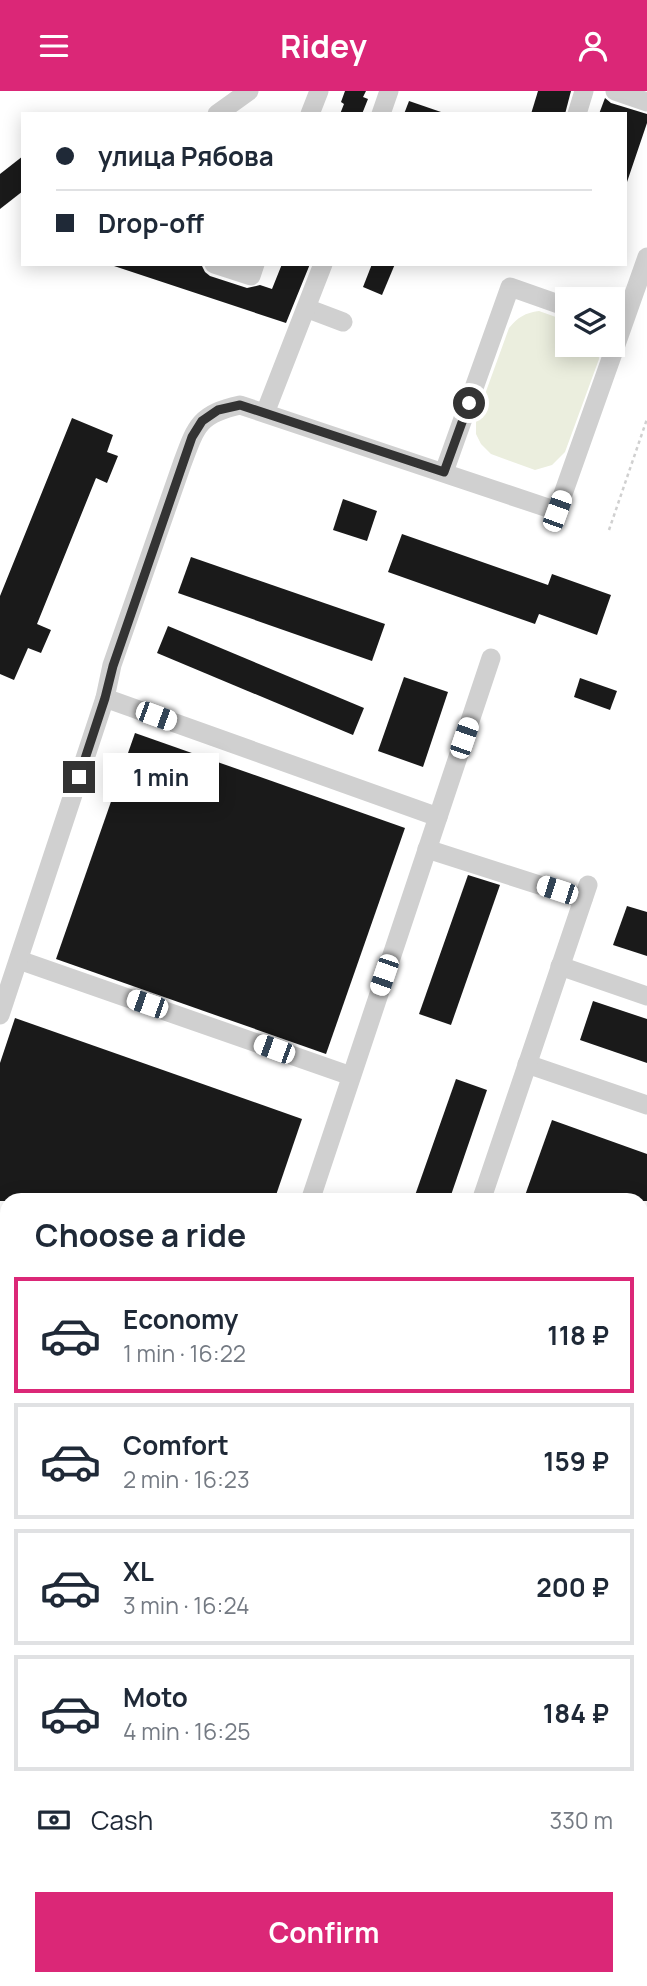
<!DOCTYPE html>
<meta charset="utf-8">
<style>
body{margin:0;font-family:Manrope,sans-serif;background:#f2f2f3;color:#1f2937;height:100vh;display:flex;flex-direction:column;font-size:26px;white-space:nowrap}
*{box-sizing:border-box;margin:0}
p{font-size:23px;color:#747a83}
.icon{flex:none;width:38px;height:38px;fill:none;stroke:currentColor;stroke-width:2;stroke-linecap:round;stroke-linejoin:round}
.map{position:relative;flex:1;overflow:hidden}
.panel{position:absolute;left:0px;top:1102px;width:648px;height:793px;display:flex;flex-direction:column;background:#fff;border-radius:21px 21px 0 0;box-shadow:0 4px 18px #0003}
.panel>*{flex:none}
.hud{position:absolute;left:21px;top:21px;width:606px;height:154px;border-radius:0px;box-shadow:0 4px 18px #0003;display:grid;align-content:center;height:154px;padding:0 35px;background:#fff}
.buttons{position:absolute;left:555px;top:196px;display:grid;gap:14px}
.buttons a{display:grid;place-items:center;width:70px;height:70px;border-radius:0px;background:#fff;box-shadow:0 4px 18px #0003;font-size:35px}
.end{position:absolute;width:32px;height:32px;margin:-16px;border:9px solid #333;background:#fff;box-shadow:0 0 0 4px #fff}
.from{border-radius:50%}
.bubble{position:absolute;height:49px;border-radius:0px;background:#fff;box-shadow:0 4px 18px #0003;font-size:23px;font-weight:700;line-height:49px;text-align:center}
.car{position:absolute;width:21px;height:42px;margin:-21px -10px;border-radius:9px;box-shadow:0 0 5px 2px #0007;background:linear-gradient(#fff 24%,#345 0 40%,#fff 0 76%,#345 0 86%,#fff 0)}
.hud b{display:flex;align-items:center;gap:24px;height:66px;font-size:26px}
.hud b+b{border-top:2px solid #e0e1e3}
.hud i{width:18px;height:18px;background:#1f2937}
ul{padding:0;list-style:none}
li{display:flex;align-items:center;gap:21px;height:116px;margin:0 14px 10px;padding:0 21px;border:4px solid #e0e1e3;border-radius:0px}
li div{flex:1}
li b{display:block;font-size:26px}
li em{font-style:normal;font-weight:700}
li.current{border-color:#db2777}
li>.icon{width:63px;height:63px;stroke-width:1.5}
h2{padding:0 35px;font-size:32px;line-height:84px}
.pay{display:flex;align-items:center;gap:18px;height:77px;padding:0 35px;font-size:26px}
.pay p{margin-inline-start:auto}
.button{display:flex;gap:14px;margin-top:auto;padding:14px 35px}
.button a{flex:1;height:80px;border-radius:0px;background:#db2777;color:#fff;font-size:28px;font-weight:700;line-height:80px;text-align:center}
header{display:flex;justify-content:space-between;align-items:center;height:91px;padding:0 35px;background:#db2777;color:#fff;font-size:32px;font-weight:700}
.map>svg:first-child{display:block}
.green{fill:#ebeede}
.building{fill:#1a1a1a}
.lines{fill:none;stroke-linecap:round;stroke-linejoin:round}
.path{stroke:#d0d0d0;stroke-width:2.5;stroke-dasharray:3.5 3.5;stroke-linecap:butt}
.minor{stroke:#d0d0d0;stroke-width:19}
.route{stroke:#333;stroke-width:9}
</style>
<header><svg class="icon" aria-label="menu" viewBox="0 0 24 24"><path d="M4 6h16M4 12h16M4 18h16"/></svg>Ridey<svg class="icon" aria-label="person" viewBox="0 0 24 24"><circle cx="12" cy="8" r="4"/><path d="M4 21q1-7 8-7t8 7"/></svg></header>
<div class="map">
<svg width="647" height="1895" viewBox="0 0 647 1895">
<rect width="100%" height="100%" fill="#fff"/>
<path class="green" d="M539 220 567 230V254H598L599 268 565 361 552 374 535 379 491 363 481 353 476 343V328L509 237C518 226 525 222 539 220Z"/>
<g class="building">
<path d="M345 0H366L363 6 368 8 362 23H340L344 13 341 11Z"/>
<path d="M538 0H571L565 23H531Z"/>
<path d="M605 7 611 12 647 23V32L627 91H625V23H599Z"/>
<path d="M409 10 441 21V23H404Z"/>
<path d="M23 65V100L0 118V83Z"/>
<path d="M114 173H198L202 175 205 181 210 185 247 197 260 194 272 198 282 173H310L286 232 114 175Z"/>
<path d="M372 173H395L382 204 363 196Z"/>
<path d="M72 327 113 344 107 361 118 365 107 392 96 387 37 533 51 539 41 562 28 557 14 589 0 583V505Z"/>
<path d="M343 408 377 420 367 450 333 439Z"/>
<path d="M402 443 548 494 552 483 611 504 597 544 539 523 535 533 388 481Z"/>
<path d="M191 466 385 533 372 570 178 502Z"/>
<path d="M168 535 364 617 353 644 157 562Z"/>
<path d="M404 586 448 601 423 676 378 660Z"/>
<path d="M580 587 617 600 610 619 574 606Z"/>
<path d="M135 642 405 737 326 963 56 868Z"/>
<path d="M468 784 500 794 451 934 419 923Z"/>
<path d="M627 815 647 821V865L613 854Z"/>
<path d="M593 910 647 928V972L580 949Z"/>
<path d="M15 927 302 1028 274 1110H0V972Z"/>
<path d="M456 988 487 999 449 1110H413Z"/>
<path d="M552 1029 647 1063V1110H523Z"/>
</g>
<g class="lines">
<path class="path" d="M609 439 647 328"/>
<g class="minor">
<path d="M615 0 647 11"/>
<path d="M217 23 249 0"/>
<path d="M310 23 319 0"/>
<path d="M381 23 389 0"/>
<path d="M577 23 584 0"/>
<path d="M214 173 251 185 255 173"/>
<path d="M306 217 343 231"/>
<path d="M265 322 323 173"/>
<path d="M444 381 510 196 567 216"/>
<path d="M105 607 438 726"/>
<path d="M427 758 583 808"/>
<path d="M19 869 351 985"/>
<path d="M560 875 647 905"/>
<path d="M0 924 105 607 112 574 182 373C196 335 199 323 240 314L557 420 647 166"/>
<path d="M527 973 647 1014"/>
<path d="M310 1110 491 567"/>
<path d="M481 1110 588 794"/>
<path d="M640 1252 647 1255"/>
<path d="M640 1451 647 1432"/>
<path d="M374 1888 375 1895"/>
<path d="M46 1895 49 1888"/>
<path d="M244 1895 246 1888"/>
</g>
</g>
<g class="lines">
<path class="route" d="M79 686 105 607 113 575 192 346 202 330 218 319 240 314 444 381 469 312"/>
</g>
</svg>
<div class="buttons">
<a><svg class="icon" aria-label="layers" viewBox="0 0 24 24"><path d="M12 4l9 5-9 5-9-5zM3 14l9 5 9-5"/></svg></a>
</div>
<i class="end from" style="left:469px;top:312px"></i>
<i class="end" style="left:79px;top:686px"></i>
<div class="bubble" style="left:103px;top:662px;width:116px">1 min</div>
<i class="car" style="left:557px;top:420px;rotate:20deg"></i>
<i class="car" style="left:156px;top:625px;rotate:110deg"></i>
<i class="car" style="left:464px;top:647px;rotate:19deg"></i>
<i class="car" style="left:557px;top:799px;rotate:288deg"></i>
<i class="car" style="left:384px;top:884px;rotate:199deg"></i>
<i class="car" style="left:147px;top:913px;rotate:289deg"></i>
<i class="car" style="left:274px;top:958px;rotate:290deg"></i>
<div class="hud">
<b><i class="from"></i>улица Рябова</b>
<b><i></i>Drop-off</b>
</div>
<section class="panel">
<h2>Choose a ride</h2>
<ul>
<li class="current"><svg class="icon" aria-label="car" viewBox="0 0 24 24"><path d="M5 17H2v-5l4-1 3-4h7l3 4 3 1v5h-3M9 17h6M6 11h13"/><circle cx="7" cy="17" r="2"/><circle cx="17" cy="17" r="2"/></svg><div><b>Economy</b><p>1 min · 16:22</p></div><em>118 ₽</em></li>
<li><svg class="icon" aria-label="car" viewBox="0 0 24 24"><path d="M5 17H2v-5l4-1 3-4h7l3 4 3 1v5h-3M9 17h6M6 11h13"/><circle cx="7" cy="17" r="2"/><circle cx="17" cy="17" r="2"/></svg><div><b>Comfort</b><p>2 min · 16:23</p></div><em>159 ₽</em></li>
<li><svg class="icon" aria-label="car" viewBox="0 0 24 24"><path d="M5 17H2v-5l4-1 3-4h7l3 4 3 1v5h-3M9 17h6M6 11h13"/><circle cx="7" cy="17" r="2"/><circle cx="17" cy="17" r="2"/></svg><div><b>XL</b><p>3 min · 16:24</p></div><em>200 ₽</em></li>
<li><svg class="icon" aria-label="car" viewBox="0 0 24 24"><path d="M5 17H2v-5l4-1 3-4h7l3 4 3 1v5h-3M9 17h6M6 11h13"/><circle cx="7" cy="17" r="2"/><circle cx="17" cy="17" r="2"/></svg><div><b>Moto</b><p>4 min · 16:25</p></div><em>184 ₽</em></li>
</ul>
<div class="pay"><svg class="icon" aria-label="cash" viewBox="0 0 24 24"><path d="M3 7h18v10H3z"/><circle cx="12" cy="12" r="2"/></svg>Cash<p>330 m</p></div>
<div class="button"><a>Confirm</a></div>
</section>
</div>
